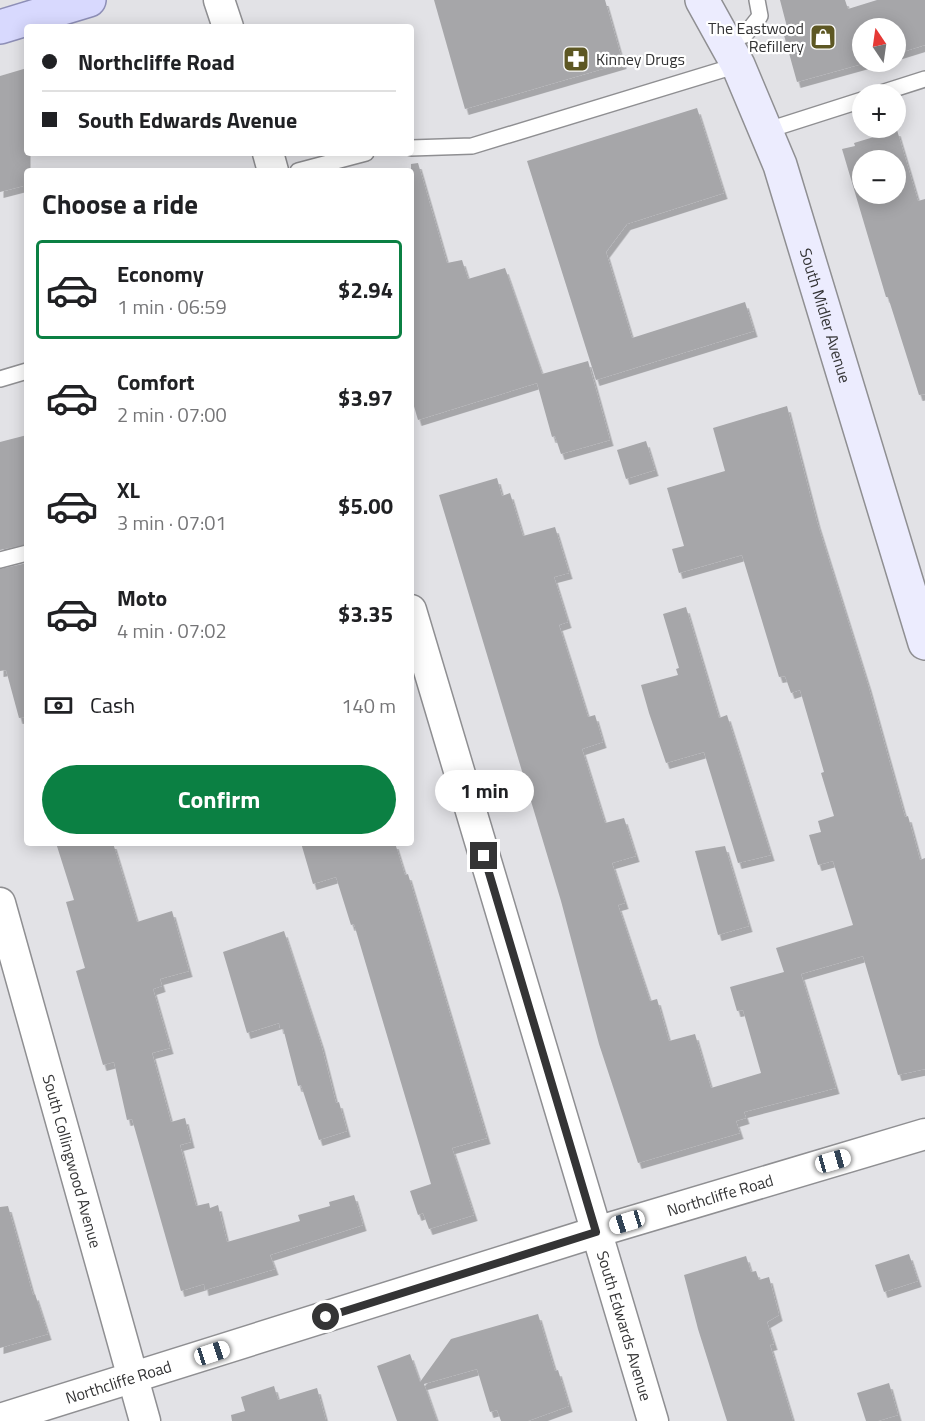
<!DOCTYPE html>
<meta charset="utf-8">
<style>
body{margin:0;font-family:"Titillium Web",sans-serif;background:#f2f2f2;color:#202124;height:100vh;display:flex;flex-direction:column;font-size:22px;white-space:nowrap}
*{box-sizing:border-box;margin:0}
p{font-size:20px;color:#757577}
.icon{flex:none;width:33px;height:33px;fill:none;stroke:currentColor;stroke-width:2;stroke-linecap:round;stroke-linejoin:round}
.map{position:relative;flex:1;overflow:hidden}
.drawer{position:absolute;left:24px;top:168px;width:390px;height:678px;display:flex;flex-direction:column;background:#fff;border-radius:6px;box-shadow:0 3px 15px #0003}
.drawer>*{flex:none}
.top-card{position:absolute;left:24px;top:24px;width:390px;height:132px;border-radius:6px;box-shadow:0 3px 15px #0003;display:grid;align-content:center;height:132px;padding:0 18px;background:#fff}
.needle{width:39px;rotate:347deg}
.fabs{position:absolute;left:852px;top:18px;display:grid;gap:12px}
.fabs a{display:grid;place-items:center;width:54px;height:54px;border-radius:50%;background:#fff;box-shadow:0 3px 15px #0003;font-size:30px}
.end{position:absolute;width:27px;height:27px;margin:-14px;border:8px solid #343435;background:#fff;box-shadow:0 0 0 3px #fff}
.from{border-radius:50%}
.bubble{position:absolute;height:42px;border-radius:21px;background:#fff;box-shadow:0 3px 15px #0003;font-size:20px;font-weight:700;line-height:42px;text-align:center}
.car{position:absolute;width:18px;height:36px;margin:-18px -9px;border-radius:8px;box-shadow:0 0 4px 2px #0007;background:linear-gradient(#fff 24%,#345 0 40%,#fff 0 76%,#345 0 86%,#fff 0)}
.top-card b{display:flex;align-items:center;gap:21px;height:57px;font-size:22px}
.top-card b+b{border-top:2px solid #e0e0e0}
.top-card i{width:15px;height:15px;background:#202124}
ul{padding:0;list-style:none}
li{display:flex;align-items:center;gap:18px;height:99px;margin:0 12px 9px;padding:0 6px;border:3px solid transparent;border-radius:6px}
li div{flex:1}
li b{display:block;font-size:22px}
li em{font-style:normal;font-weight:700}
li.on{border-color:#0b8043}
li>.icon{width:54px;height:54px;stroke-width:1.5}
h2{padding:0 18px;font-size:27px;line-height:72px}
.pay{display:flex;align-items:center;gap:15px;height:66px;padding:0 18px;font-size:22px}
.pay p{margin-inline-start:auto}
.button{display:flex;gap:12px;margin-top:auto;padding:12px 18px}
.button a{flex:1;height:69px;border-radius:36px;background:#0b8043;color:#fff;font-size:24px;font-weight:700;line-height:69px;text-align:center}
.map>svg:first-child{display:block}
.building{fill:#a6a6a9;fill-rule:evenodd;filter:url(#shadow)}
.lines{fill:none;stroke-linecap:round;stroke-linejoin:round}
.service-casing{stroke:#8f8f92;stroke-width:18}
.minor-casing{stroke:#8f8f92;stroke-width:33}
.secondary-casing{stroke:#8f8f92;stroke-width:36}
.primary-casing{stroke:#8e8fb7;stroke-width:36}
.service{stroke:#fff;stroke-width:15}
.minor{stroke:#fff;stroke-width:30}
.secondary{stroke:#ececfe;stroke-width:33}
.primary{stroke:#d8d9fe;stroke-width:33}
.route{stroke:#343435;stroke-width:8}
.labels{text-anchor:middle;stroke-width:4.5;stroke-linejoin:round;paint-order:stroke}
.poi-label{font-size:16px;fill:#343435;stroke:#fff;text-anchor:end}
.street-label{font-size:16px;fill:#343435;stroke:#fff}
</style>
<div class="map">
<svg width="925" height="1421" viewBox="0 0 925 1421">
<defs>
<filter id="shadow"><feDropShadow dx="3.5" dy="6" stdDeviation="0" flood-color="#0004"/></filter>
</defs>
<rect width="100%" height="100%" fill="#e2e2e6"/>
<g class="building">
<path d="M434 0H605L623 63 465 109Z"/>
<path d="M780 0H845L848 9 877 0H925V45L896 54V28H862V62H869L797 82 782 28 787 27Z"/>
<path d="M27 68V185L0 192V76Z"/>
<path d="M697 108 724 193 627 224 606 252 632 338 745 302 754 331 596 380 527 161Z"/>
<path d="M897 130 918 201 925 199V394L919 395 888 297H886L842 149 855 146 854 143ZM862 160H896V194H862Z"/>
<path d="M418 163 447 263 462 260 468 279 505 268 542 374 588 361 610 440 561 454 555 436 552 437 537 383 418 420 411 396V164Z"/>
<path d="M787 406 817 522 868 685 905 817 908 816 920 860 925 858V1069L898 1075 863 956 801 974 836 1088 744 1112 746 1118 736 1121 740 1133 638 1163 599 1044 561 901 439 495 497 478 502 496 510 493 523 536 555 527 569 573 554 577 568 622 559 625 588 717 595 715 603 742 582 749 605 823 624 818 636 856 612 863 625 903 618 905 650 1001 657 999 669 1041 695 1034 711 1088 761 1073 743 1010 737 1011 730 987 784 972 776 948 853 925 833 861 818 865 809 835 821 832 818 821 834 816 821 773 824 772 800 690 791 693 785 676 779 677 742 555 679 573 672 549 684 546 667 488 725 471 713 428Z"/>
<path d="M27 435V544L0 550V442Z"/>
<path d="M646 441 655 470 626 479 617 450Z"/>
<path d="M27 563V717L19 718 6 670 0 671V569Z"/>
<path d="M686 607 719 718 727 715 771 855 738 863 704 752 666 763 649 713 641 685 678 675 676 669 679 668 663 614Z"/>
<path d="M56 843H113L137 922 172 911 189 971 160 979 162 986 153 989 170 1048 152 1053 171 1122 185 1118 191 1142 180 1145 196 1206 209 1203 210 1208 218 1205 227 1242 300 1221 298 1215 330 1206 329 1202 354 1195 363 1225 270 1255 275 1269 205 1290 204 1284 181 1291 132 1119 127 1120 114 1062 103 1065 76 971 85 968 66 902 74 900Z"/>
<path d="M301 843H395L405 875 408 874 487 1138 452 1148 474 1215 429 1229 423 1213 418 1215 410 1191 431 1184 354 924 351 925 336 877 313 884Z"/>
<path d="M725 846 749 926 718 935 695 851Z"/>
<path d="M284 931 321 1044 336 1103 339 1102 347 1131 319 1140 301 1085 298 1086 283 1028H280L279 1023 247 1033 223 952Z"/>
<path d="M8 1206 33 1295 35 1294 48 1334 0 1348V1207Z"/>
<path d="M909 1254 918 1281 884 1292 875 1265Z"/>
<path d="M746 1256 751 1272 756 1271 759 1280 769 1277 779 1315 767 1322 774 1344 770 1345 793 1421H727L698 1329 684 1275Z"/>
<path d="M538 1314 555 1371 558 1370 569 1406 528 1421H501L497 1410 490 1412 477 1369 424 1384 437 1421H397L377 1366 410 1354 420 1382 451 1339Z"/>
<path d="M889 1383 898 1415 878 1421H866L857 1393Z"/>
<path d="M274 1386 278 1400 317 1388 326 1421H232L231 1415 245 1411 241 1397Z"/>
</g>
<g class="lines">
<g class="service-casing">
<g id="service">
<path d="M724 41 745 35 760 16 757 0"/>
<path d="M878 94 925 79"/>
<path d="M765 131 862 100"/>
<path d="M411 148 472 146 738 65"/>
<path d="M298 171 366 153"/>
<path d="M0 379 27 371"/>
<path d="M0 560 27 553"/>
</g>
</g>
<g class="minor-casing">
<g id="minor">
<path d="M219 0 228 27"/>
<path d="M268 153 273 171"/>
<path id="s1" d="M411 610 653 1421"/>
<path id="s2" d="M0 903 145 1421"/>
<path id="s3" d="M0 1419 596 1232 925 1134"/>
</g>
</g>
<g class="secondary-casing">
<g id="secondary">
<path id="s4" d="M702 0 738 65 780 165 925 643"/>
</g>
</g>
<g class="primary-casing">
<path id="primary" d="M0 27 89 0"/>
</g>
<use href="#service" class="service"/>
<use href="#minor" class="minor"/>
<use href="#secondary" class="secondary"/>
<use href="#primary" class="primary"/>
</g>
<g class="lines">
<path class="route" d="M326 1317 596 1232 484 856"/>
</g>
<defs>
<g id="shop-square" transform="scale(1.35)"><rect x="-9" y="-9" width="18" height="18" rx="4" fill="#5d5723" stroke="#fff"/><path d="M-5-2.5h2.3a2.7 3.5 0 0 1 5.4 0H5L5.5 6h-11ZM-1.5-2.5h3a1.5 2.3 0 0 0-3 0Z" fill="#fff"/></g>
<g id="pharmacy-square" transform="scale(1.35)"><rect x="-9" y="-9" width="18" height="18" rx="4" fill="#5d5723" stroke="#fff"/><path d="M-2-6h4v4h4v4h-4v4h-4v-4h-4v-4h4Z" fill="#fff"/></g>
</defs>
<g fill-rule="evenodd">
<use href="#shop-square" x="823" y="37"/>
<use href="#pharmacy-square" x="576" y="59"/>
</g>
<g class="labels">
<g class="poi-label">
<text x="804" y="34">The Eastwood<tspan x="804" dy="18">Refillery</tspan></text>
<text x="596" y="65" text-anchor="start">Kinney Drugs</text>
</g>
<g class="street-label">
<text dy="6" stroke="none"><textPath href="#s4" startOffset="340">South Midler Avenue</textPath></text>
<text dy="6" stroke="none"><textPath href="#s2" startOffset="268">South Collingwood Avenue</textPath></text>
<text dy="6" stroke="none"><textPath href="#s3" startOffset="754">Northcliffe Road</textPath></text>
<text dy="6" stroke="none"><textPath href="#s1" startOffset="747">South Edwards Avenue</textPath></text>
<text dy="6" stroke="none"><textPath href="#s3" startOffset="124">Northcliffe Road</textPath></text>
</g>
</g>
</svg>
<div class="fabs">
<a><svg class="needle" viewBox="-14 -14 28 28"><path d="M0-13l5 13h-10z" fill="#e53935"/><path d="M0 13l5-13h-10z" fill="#757577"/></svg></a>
<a>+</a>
<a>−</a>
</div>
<i class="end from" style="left:326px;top:1317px"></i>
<i class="end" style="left:484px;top:856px"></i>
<div class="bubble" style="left:435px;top:770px;width:99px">1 min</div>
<i class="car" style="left:833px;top:1161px;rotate:74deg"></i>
<i class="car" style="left:627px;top:1222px;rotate:253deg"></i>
<i class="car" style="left:212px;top:1353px;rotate:72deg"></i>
<div class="top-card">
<b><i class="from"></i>Northcliffe Road</b>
<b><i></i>South Edwards Avenue</b>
</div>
<section class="drawer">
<h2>Choose a ride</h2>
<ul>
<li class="on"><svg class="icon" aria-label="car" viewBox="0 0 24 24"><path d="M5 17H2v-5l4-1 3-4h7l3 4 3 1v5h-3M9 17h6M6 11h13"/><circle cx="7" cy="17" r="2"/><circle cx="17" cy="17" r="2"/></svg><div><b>Economy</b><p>1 min · 06:59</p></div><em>$2.94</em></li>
<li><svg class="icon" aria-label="car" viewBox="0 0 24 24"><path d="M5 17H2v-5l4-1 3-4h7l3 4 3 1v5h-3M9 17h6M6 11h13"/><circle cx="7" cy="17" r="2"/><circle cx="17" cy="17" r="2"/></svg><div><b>Comfort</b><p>2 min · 07:00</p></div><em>$3.97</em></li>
<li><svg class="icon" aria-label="car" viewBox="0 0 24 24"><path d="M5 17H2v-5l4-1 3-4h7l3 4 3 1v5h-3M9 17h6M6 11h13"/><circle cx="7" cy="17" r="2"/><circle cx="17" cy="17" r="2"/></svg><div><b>XL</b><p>3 min · 07:01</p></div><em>$5.00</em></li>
<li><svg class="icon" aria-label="car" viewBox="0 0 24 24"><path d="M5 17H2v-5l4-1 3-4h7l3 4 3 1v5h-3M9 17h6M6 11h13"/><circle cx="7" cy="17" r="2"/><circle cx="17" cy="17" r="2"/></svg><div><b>Moto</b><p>4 min · 07:02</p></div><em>$3.35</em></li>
</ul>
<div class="pay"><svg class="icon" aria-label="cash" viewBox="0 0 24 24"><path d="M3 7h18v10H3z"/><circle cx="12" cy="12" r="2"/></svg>Cash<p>140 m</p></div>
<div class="button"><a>Confirm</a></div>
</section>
</div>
